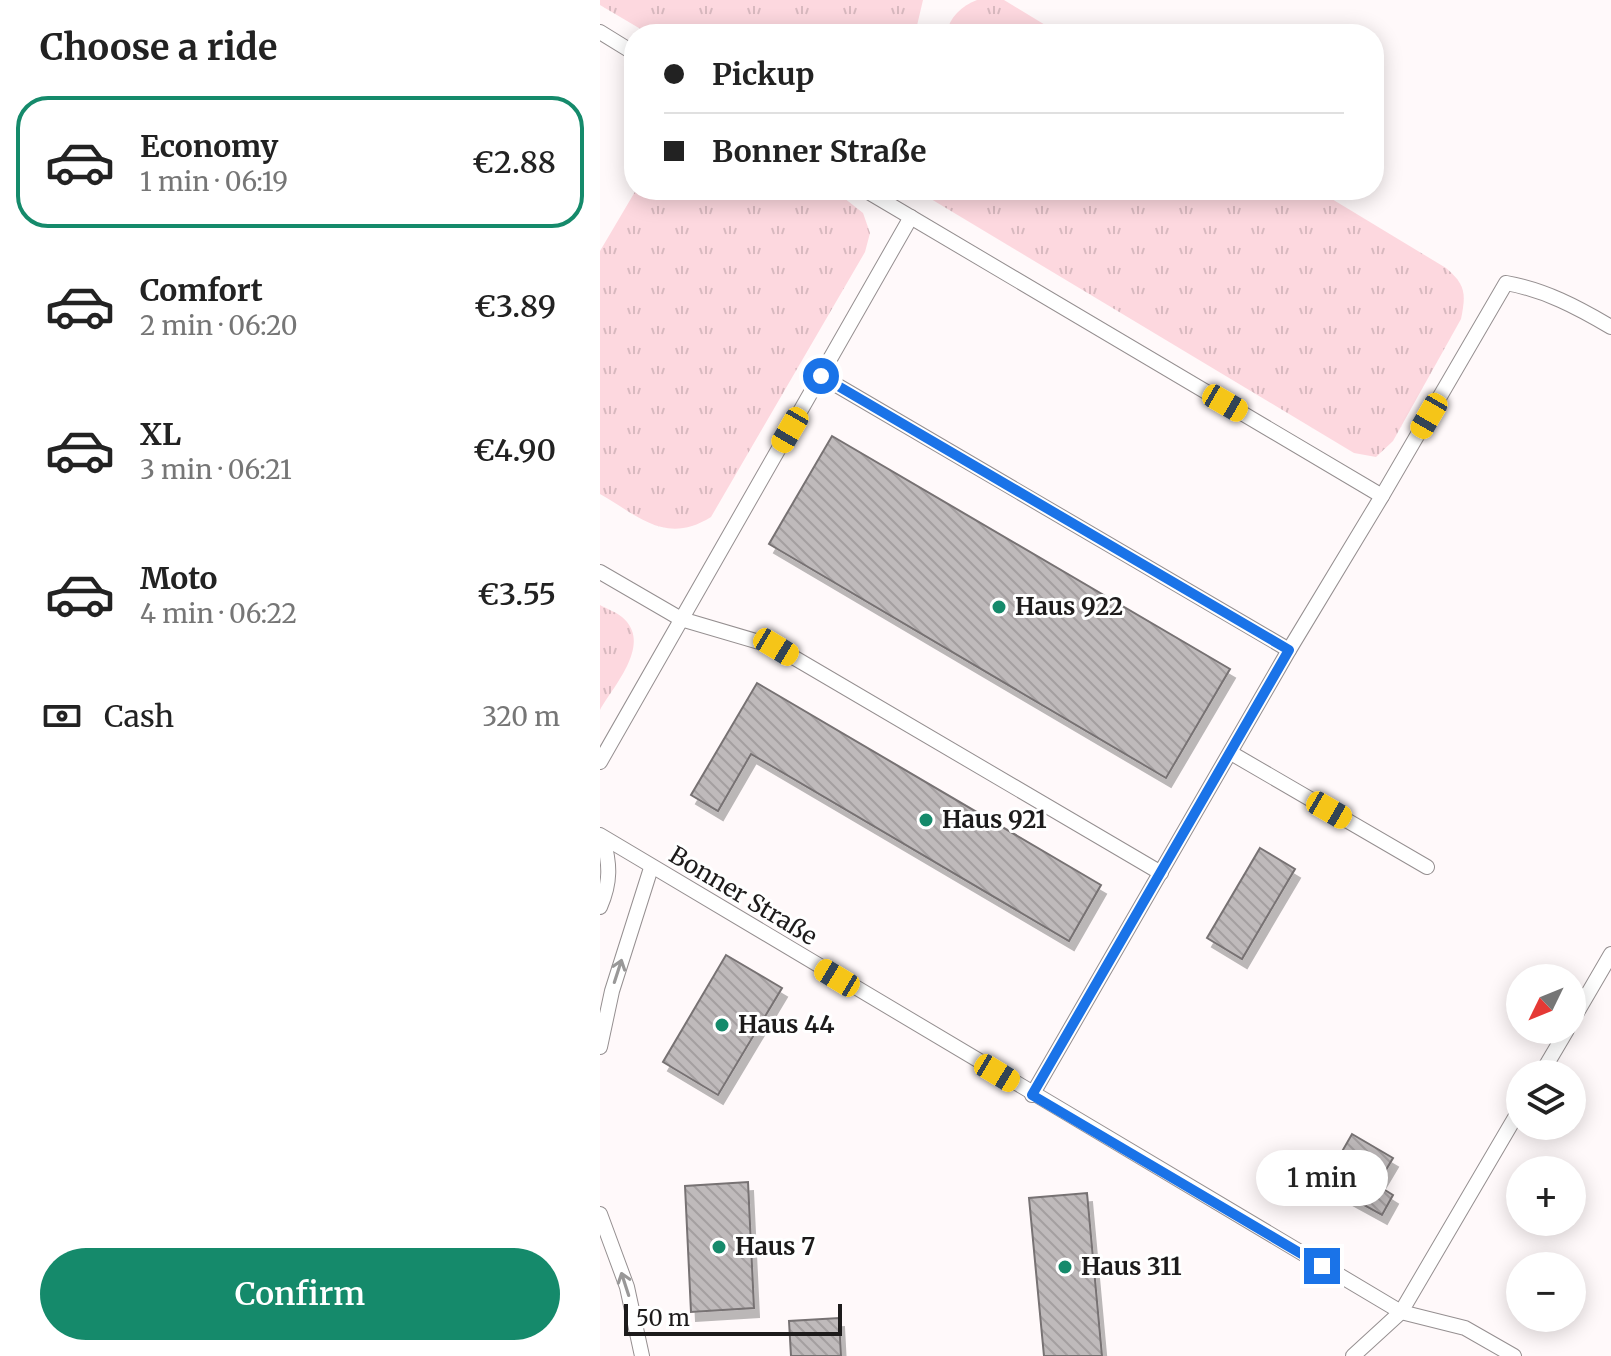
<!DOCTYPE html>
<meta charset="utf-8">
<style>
body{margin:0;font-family:Merriweather,serif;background:#f6f6f6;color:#222;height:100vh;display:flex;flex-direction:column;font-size:30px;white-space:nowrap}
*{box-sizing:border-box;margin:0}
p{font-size:26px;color:#767676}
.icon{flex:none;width:44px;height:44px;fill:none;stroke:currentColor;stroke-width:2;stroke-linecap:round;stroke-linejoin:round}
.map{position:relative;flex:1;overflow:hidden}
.sheet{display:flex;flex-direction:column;background:#fff;width:600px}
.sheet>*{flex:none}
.hud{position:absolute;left:24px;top:24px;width:760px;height:176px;border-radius:32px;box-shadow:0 4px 20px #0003;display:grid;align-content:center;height:176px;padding:0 40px;background:#fff}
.needle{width:52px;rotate:227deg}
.fabs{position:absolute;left:906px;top:964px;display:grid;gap:16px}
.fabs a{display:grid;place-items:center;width:80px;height:80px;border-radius:50%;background:#fff;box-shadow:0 4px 20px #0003;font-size:40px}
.scale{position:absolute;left:24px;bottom:20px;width:218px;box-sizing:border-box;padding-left:8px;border:4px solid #1d1b1b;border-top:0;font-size:22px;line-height:28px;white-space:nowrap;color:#1d1b1b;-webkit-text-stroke:6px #fff;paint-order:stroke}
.end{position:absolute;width:36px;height:36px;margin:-18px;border:10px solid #1a73e8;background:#fff;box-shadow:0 0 0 4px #fff}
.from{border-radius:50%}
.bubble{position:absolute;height:56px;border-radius:28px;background:#fff;box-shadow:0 4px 20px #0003;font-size:26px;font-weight:600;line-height:56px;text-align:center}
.car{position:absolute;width:24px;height:48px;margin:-24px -12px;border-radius:10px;box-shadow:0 0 6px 2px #0007;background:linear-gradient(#f5c518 24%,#345 0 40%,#f5c518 0 76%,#345 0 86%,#f5c518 0)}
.hud b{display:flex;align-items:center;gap:28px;height:76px;font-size:30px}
.hud b+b{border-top:2px solid #e0e0e0}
.hud i{width:20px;height:20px;background:#222}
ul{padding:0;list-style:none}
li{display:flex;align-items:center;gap:24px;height:132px;margin:0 16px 12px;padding:0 24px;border:4px solid transparent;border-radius:32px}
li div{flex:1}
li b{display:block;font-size:30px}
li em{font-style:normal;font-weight:600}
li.selected{border-color:#158a6b}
li>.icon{width:72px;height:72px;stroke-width:1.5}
h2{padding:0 40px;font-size:36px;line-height:96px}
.pay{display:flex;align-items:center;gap:20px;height:88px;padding:0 40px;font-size:30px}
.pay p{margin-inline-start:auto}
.action{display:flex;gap:16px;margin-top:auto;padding:16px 40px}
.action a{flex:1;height:92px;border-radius:48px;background:#158a6b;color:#fff;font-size:32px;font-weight:600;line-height:92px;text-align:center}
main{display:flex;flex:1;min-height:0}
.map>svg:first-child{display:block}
.grass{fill:url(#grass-tufts)}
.building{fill:url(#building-back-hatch);stroke:#777273;stroke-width:2;filter:url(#shadow)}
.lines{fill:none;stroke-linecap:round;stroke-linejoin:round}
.service-casing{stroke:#958f90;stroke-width:16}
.service{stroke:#fff;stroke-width:14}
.oneway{stroke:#999898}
.route{stroke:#1a73e8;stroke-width:10}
.poi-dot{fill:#158a6b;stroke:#fff;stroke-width:3}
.labels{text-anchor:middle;stroke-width:6;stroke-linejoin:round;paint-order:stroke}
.poi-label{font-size:24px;font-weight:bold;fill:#1d1b1b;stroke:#fff;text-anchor:start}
.street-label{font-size:24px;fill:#1d1b1b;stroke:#fff}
</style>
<main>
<section class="sheet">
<h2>Choose a ride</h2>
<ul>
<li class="selected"><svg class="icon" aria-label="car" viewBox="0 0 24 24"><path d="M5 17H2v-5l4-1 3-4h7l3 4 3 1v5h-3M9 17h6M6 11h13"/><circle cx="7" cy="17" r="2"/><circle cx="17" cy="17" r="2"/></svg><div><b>Economy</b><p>1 min · 06:19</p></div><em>€2.88</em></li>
<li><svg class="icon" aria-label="car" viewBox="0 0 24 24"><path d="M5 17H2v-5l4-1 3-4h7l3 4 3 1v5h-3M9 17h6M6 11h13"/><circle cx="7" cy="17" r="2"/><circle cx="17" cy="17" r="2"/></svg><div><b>Comfort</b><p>2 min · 06:20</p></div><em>€3.89</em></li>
<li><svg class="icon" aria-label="car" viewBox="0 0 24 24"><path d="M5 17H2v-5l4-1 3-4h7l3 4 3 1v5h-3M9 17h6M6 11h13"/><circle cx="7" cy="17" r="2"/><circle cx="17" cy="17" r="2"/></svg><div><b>XL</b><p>3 min · 06:21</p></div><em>€4.90</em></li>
<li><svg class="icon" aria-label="car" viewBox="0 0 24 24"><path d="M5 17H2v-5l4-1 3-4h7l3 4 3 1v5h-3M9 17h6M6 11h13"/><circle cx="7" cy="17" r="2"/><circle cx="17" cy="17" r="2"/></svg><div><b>Moto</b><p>4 min · 06:22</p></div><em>€3.55</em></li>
</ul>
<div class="pay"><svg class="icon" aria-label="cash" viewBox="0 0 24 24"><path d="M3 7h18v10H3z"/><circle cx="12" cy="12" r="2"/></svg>Cash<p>320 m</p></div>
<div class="action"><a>Confirm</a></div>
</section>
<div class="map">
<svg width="1011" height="1356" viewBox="0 0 1011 1356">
<defs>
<pattern id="grass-tufts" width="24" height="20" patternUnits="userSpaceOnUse" patternTransform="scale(2)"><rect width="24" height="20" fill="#fdd8df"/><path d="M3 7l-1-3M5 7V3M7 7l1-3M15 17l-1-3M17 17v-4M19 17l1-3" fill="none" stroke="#d8b9bf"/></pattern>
<pattern id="building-back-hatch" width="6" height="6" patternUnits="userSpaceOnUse" patternTransform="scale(2)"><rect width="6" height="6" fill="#bfbabb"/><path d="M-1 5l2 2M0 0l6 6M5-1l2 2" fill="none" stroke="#a49fa0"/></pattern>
<filter id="shadow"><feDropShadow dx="5" dy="9" stdDeviation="0" flood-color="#0004"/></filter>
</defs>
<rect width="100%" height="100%" fill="#fff9fa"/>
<g class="grass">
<path d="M0 0H323L315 34H49L0 5Z"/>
<path d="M377 0H404L460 34H346C350 17 361 6 377 0Z"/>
<path d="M36 190H234L263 213 270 233 265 252 111 517C66 545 40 517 0 494V251Z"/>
<path d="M316 190H717L846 268C866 285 866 294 861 319L793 441 776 457 754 453Z"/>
<path d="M0 605C7 609 16 612 22 617 53 643 15 684 0 710Z"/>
</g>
<g class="building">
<path d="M232 436 630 669 566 778 169 544Z"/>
<path d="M157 683 501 885 469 941 151 754 118 811 91 795Z"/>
<path d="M660 848 695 869 642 959 607 938Z"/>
<path d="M126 955 182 988 118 1095 63 1062Z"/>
<path d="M752 1134 793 1158 777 1185 793 1195 782 1215 724 1183Z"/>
<path d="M148 1182 154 1308 91 1312 85 1186Z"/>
<path d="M487 1193 502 1356H444L429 1198Z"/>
<path d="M239 1318 241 1356H191L189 1321Z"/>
</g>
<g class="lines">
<g class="service-casing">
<g id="service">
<path d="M0 32 34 53"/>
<path d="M265 190 782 496 689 650 432 1095"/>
<path d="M221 376 689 650"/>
<path d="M782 496 906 283C945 290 977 307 1011 327"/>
<path d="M0 572 81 619 176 647 561 873"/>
<path d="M631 753 827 867"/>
<path d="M0 762 311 217"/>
<path d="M0 835 801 1312 865 1328 914 1356"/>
<path d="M0 907C11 882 10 864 3 838"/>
<path d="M972 1021 1011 954"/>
<path d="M0 1047 12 991 51 868"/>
<path d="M941 1074 967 1030"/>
<path d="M0 1214 27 1287 42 1356"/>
<path d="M753 1356 801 1312 920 1109"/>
</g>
</g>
<use href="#service" class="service"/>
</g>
<defs><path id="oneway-shaft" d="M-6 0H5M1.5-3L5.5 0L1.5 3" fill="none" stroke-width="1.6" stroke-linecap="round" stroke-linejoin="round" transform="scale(2)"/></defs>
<g class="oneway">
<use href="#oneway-shaft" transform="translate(18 971) rotate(-72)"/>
<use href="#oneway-shaft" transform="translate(25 1284) rotate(-108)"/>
</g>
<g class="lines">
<path class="route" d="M221 376 689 650 432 1095 722 1266"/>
</g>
<g class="poi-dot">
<circle cx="399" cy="607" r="8"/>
<circle cx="326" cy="820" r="8"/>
<circle cx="122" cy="1025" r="8"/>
<circle cx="119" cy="1247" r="8"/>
<circle cx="465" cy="1267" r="8"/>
</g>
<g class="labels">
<g class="poi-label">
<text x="415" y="615">Haus 922</text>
<text x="342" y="828">Haus 921</text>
<text x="138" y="1033">Haus 44</text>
<text x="135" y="1255">Haus 7</text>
<text x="481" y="1275">Haus 311</text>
</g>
<g class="street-label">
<text transform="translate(143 896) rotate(31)" y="8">Bonner Straße</text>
</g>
</g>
</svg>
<div class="fabs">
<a><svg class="needle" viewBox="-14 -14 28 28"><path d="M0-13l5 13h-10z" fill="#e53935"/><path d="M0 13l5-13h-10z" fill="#767676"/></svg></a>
<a><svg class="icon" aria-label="layers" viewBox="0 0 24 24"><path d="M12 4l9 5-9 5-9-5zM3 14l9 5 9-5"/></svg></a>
<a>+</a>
<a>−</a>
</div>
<div class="scale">50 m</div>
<i class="end from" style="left:221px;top:376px"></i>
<i class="end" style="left:722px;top:1266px"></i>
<div class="bubble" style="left:656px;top:1150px;width:132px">1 min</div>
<i class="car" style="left:625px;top:403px;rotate:120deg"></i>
<i class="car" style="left:829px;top:416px;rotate:210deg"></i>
<i class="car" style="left:190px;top:430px;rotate:210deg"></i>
<i class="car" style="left:176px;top:647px;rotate:121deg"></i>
<i class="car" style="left:729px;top:810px;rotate:120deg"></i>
<i class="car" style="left:237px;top:978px;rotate:301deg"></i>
<i class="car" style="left:397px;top:1073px;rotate:121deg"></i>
<div class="hud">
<b><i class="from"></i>Pickup</b>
<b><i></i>Bonner Straße</b>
</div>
</div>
</main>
